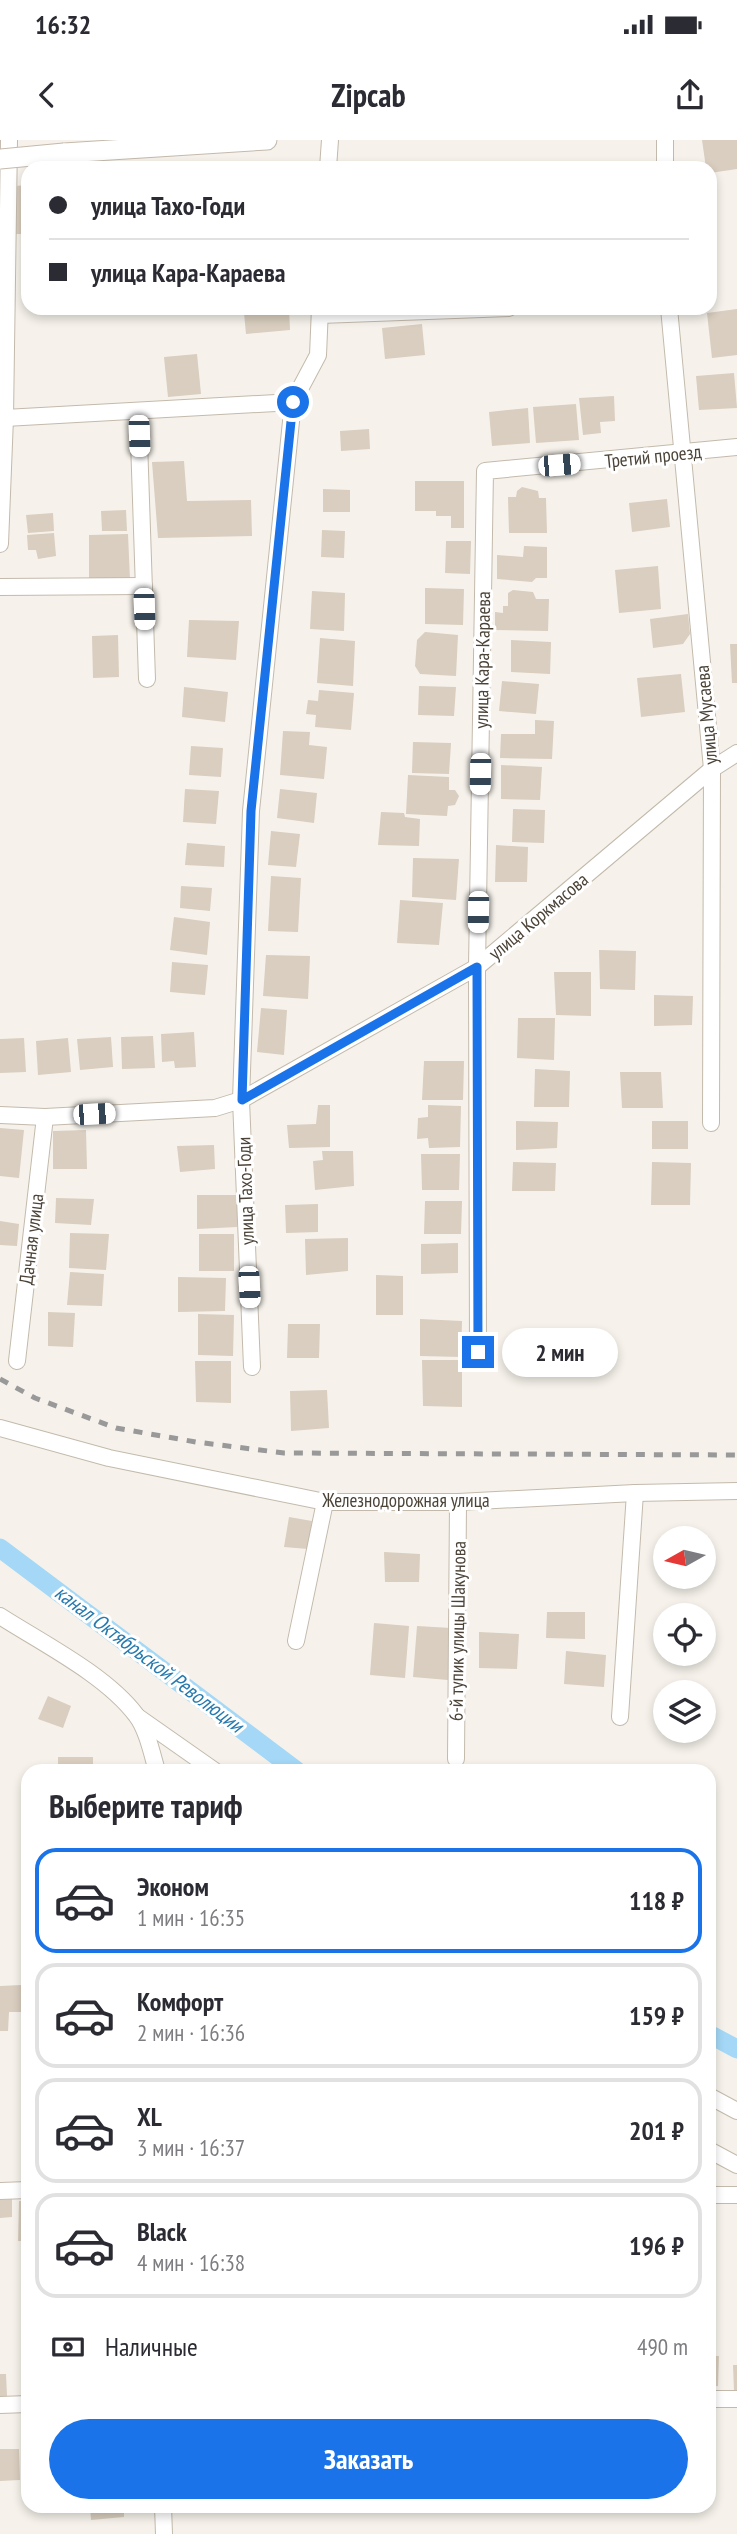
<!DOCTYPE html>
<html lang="ru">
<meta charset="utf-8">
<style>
body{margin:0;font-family:"PT Sans Narrow",sans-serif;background:#f2f2f3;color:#2b2b33;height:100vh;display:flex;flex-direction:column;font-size:26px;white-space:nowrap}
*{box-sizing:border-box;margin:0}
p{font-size:23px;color:#7c7c81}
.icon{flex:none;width:38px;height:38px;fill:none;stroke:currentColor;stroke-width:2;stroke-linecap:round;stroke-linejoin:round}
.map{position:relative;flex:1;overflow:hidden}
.drawer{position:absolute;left:21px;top:1624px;width:695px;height:749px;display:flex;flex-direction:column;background:#fff;border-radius:21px;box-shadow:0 4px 10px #0003}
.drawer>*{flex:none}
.guide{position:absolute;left:21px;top:21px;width:696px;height:154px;border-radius:21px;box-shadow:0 4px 10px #0003;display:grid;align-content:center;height:154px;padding:0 28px;background:#fff}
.needle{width:46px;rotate:262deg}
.buttons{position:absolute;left:653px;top:1386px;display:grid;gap:14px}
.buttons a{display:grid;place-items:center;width:63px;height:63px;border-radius:50%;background:#fff;box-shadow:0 4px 10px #0003;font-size:35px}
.end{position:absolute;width:32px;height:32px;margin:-16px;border:9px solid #1a73e8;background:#fff;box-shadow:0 0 0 4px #fff}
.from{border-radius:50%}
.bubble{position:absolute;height:49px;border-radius:24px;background:#fff;box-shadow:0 4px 10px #0003;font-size:23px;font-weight:700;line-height:49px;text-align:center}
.car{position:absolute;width:21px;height:42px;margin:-21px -10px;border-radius:9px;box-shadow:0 0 5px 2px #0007;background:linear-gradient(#fff 24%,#345 0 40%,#fff 0 76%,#345 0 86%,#fff 0)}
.guide b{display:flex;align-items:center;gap:24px;height:66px;font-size:26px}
.guide b+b{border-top:2px solid #e1e1e2}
.guide i{width:18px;height:18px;background:#2b2b33}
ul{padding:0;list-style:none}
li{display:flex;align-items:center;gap:21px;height:105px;margin:0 14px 10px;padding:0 14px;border:4px solid #e1e1e2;border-radius:21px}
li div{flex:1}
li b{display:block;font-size:26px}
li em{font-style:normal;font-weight:700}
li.on{border-color:#1a73e8}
li>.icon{width:63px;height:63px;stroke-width:1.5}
h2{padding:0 28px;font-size:32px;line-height:84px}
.pay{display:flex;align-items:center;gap:18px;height:77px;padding:0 28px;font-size:26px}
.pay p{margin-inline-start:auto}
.primary-button{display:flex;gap:14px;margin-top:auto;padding:14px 28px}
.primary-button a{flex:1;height:80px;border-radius:42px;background:#1a73e8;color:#fff;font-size:28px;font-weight:700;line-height:80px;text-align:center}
.status{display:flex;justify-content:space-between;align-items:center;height:49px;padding:0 35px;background:#fff;direction:ltr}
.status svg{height:19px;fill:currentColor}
header{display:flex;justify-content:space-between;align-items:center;height:91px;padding:0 28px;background:#fff;font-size:32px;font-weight:700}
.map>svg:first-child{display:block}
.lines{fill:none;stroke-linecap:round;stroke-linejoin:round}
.canal{stroke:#a4d8f6;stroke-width:19}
.building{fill:#d9cebf}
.minor-casing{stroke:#c3baac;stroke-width:18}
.tertiary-casing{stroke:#c3baac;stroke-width:21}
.minor{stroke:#fff;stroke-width:16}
.tertiary{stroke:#fff;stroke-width:19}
.rail{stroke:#999;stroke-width:5;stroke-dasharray:9 9;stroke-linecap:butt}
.tertiary-bridge-casing{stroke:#c3baac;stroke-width:21;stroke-linecap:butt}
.tertiary-bridge{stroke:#fff;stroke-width:19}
.route{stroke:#1a73e8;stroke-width:9}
.labels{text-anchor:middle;stroke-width:6;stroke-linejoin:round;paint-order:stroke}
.street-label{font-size:19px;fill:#4b4338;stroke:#fff}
.water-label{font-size:21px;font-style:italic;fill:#267aae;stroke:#fff}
</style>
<div class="status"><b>16:32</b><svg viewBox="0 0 49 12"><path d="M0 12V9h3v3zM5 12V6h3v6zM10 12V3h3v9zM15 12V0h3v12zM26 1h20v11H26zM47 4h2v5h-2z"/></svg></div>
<header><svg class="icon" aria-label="back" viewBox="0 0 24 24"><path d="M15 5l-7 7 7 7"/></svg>Zipcab<svg class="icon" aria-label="share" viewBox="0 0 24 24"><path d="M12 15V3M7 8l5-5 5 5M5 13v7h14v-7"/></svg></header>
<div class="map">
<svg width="737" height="2394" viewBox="0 0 737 2394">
<rect width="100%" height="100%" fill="#f6f2eb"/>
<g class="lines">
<g class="canal">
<path d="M0 1408 297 1631"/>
<path d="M709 1894 737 1909"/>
</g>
</g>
<g class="building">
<path d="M702 0H737V29L710 33V28H706Z"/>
<path d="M28 45V94H15V46Z"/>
<path d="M107 168H125V170L107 171Z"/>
<path d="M257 168H289L290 190 246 194 244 173 257 172Z"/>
<path d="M737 169V215L712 218 707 173Z"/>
<path d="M422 184 425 215 385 219 382 188Z"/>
<path d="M197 214 201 254 168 257 164 217Z"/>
<path d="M734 233 737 268 699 270 696 236Z"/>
<path d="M614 256 615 281 600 282 601 293 583 295 579 258Z"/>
<path d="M576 264 579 300 536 303 533 267Z"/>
<path d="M528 268 530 303 492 306 489 272Z"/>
<path d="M369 289 370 309 341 311 340 291Z"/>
<path d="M184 321 187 361 251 360 252 396 158 398 152 322Z"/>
<path d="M415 341H464V388H451V376H436V371H415Z"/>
<path d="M522 347 538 351 539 358H546L547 393H509L508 357H516L517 351Z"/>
<path d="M323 349 350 350V372H323Z"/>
<path d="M667 359 670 387 632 392 629 363Z"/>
<path d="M126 370 127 391H102L101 371Z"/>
<path d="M53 373 54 391 28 393 26 375Z"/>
<path d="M322 390 345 391 344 418 321 417Z"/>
<path d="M54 393 56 416 38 419 36 410H28L27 395Z"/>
<path d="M128 394 130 440 89 439V395Z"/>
<path d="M446 401H471L470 434 445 433Z"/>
<path d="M524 406 547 407V438H536L532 442 497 439V415L523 417Z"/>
<path d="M658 426 661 469 619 473 615 430Z"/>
<path d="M425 448 464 449 463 485 425 484Z"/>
<path d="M513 450 533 452 536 459H549L548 491 495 490V472L503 473V466H508V453Z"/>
<path d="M312 451 345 453 344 491 310 489Z"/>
<path d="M688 474 690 494 683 504 653 508 650 479Z"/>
<path d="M189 480 239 481 236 520 187 517Z"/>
<path d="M425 492 458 495 456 536 420 534 415 526 417 500Z"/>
<path d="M118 495 119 537 93 538 92 496Z"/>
<path d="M320 498 355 501 353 546 317 543Z"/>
<path d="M511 500 551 502 550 534 511 532Z"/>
<path d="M730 504H737V543H732Z"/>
<path d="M681 534 685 572 641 577 637 538Z"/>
<path d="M502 541 539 544 536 574 499 571Z"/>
<path d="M419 546 456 547 454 576 418 575Z"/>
<path d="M184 547 228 552 225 582 182 577Z"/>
<path d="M319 550 354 553 351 590 315 587 316 575 306 574 308 560 318 561Z"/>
<path d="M535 580 554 581 552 619 500 618 501 594H535Z"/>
<path d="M283 591 310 592 309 605 327 607 324 639 280 635Z"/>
<path d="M413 602 451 603 449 634 412 633Z"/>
<path d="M191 606 223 608 221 637 189 635Z"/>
<path d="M501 625 542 627 540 660 501 659Z"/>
<path d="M408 635 449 637V650H455L459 656 455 665 448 666 447 676 406 674Z"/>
<path d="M185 649 219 651 216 684 183 682Z"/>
<path d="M280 649 317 653 314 683 277 678Z"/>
<path d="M513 669 545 670 544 703 512 702Z"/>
<path d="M381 672 404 673 405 677 420 679 419 706 378 705Z"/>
<path d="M271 691 300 694 296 727 268 725Z"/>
<path d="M187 703 225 706 224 727 185 725Z"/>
<path d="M496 705 528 707 527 742H495Z"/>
<path d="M413 718 459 719 456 760 412 757Z"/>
<path d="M271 736 301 738 298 792 268 791Z"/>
<path d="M181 746 212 748 210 771 180 768Z"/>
<path d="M400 760 443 763 439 805 397 803Z"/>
<path d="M174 777 210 782 207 815 170 810Z"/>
<path d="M599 810 636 811 635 850 600 849Z"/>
<path d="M266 815 310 816 308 859 263 856Z"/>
<path d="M172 822 208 825 205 855 170 852Z"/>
<path d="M554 832H591V876L556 875Z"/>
<path d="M654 855 693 856 692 885 654 886Z"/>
<path d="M261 868 287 870 284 915 257 912Z"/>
<path d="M518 878H555L554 920 517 918Z"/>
<path d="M194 892 196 927 175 928 174 921 162 922 161 894Z"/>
<path d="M153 896 155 928 122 929 121 897Z"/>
<path d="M111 897 113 927 80 930 77 899Z"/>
<path d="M24 898 26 932 0 933V899Z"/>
<path d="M68 898 71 932 38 935 36 901Z"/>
<path d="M424 921H464L463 960H422Z"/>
<path d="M535 929 570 931 569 967H534Z"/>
<path d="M620 932H661L663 968H622Z"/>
<path d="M318 965H330V1007L289 1008 287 985 316 984Z"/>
<path d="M428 965 461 966 460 1007 429 1008 428 998 417 999 418 978 428 977Z"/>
<path d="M516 981 558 982 557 1008 516 1010Z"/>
<rect x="652" y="981" width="36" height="28"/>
<path d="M0 988 24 990 19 1038 0 1036Z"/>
<path d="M86 990 87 1029H53V991Z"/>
<path d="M214 1005 215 1029 180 1032 177 1006Z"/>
<path d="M322 1011H353L354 1046 315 1050 313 1021 323 1020Z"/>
<path d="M421 1014H460L459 1050H422Z"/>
<path d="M513 1022 556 1023 555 1051H512Z"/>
<path d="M652 1022 691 1023 690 1065H651Z"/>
<path d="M197 1055H237V1087L197 1089Z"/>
<path d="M56 1058 94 1059 91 1085 55 1083Z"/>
<path d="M425 1061H462L461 1094H424Z"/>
<path d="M318 1064V1092L286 1093 285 1065Z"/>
<path d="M0 1081 19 1084 17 1106 0 1105Z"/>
<path d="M70 1093 109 1094 106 1130 69 1128Z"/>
<rect x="199" y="1094" width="35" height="37"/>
<path d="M348 1098V1131L306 1135 305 1099Z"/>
<path d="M458 1103V1133L421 1134V1104Z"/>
<path d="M70 1132 104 1134 102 1166 67 1165Z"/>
<path d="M376 1135 403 1136V1175H376Z"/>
<path d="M178 1137 226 1138 225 1171 178 1172Z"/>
<path d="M48 1172 75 1173 73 1207 48 1206Z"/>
<path d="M198 1174 234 1175 233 1216 198 1215Z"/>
<path d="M420 1179 462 1181 461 1217 420 1216Z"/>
<path d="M288 1184H320L319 1218H287Z"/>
<path d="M422 1220H462V1267L423 1266Z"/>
<path d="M195 1221H231V1263L196 1262Z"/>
<path d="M327 1250 329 1288 291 1291 290 1251Z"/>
<path d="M289 1377 312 1381 308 1409 284 1407Z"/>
<path d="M384 1412 420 1414 419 1442H385Z"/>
<path d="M547 1472H585V1499L546 1498Z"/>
<path d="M374 1483 409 1486 405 1538 370 1535Z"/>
<path d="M417 1486 451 1488 448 1540 413 1537Z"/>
<path d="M479 1492 519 1494 517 1529 479 1528Z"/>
<path d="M566 1511 606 1515 604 1547 564 1544Z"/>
<path d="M48 1556 71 1566 63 1588 38 1579Z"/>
<rect x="58" y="1617" width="35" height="14"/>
<path d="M21 1845 22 1872H9L8 1891H0V1846Z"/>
<path d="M24 1845H28V1882H25Z"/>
<path d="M12 2059V2077L0 2078V2060Z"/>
<path d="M19 2061H28V2101H18Z"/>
<path d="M709 2216H719L718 2246 709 2247Z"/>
<path d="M733 2225H737V2251H734Z"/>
<path d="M22 2227H28V2254H23Z"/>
<path d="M0 2234H6L7 2256 0 2257Z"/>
<path d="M0 2309H19L20 2340 0 2341Z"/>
<path d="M90 2366H124V2377L91 2380Z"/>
</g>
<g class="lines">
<g class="minor-casing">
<g id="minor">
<path d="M328 28 330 0"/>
<path d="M665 28V0"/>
<path d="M669 168 712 629 711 983"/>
<path d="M320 175 509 168"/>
<path d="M138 271 147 539"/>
<path d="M5 278 293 262"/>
<path d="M0 404 5 278 9 0"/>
<path d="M0 447 144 446"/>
<path d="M0 975 45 977 215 968 241 960 477 827 712 629 737 613"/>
<path d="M478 1212 477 827 485 331 737 307"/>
<path d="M17 1221 45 977"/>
<path d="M252 1227 241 960 251 671 293 262 318 215 320 168"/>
<path d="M0 1288 109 1318 325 1362H458L635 1353 737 1351"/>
<path d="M0 1476C42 1503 106 1535 136 1575 147 1589 152 1614 157 1631"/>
<path d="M296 1501 325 1362"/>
<path d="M138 1577 215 1631"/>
<path d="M620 1577 635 1353"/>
<path d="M456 1619 458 1362"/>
<path d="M709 1956 737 1971"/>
<path d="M709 2010 737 2025"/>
<path d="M0 2051 28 2050"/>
<path d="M709 2055H737"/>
<path d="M709 2259H737"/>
<path d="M0 2265 28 2264"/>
<path d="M163 2366 164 2394"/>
</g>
</g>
<g class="tertiary-casing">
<path id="tertiary" d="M64 13 267 0"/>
</g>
<use href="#minor" class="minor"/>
<use href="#tertiary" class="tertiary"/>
<path class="rail" d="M0 1239 35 1258 116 1288 196 1302 284 1313 737 1315"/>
<g class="tertiary-bridge-casing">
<path id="tertiary-bridge" d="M0 19 64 13"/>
</g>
<use href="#tertiary-bridge" class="tertiary-bridge"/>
</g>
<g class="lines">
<path class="route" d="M293 262 251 671 242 960 477 827 478 1212"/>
</g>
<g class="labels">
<g class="street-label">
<text transform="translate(653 316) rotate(-6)" y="7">Третий проезд</text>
<text transform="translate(482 520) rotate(-89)" y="7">улица Кара-Караева</text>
<text transform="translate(706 575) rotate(-95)" y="7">улица Мусаева</text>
<text transform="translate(538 776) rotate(-40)" y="7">улица Коркмасова</text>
<text transform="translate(245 1051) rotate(-92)" y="7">улица Тахо-Годи</text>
<text transform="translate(31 1099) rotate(-83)" y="7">Дачная улица</text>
<text x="406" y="1367">Железнодорожная улица</text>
<text transform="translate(457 1491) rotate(-89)" y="7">6-й тупик улицы Шакунова</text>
</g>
<g class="water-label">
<text transform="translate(149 1519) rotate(37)" y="7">канал Октябрьской Революции</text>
</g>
</g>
</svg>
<div class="buttons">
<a><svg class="needle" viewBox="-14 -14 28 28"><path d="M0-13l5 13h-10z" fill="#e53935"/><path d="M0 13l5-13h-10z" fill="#7c7c81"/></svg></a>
<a><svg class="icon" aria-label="locate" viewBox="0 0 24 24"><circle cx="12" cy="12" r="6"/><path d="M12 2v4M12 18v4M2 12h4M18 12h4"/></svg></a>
<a><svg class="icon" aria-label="layers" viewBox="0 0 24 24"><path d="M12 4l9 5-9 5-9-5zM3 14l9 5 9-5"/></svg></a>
</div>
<i class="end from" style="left:293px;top:262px"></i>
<i class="end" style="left:478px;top:1212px"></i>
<div class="bubble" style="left:502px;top:1188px;width:116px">2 мин</div>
<i class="car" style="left:139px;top:296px;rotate:178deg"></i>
<i class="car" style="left:559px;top:325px;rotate:85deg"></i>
<i class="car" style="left:144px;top:469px;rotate:178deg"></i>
<i class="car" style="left:480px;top:634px;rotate:181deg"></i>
<i class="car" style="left:478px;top:772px;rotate:181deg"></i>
<i class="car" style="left:94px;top:974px;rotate:87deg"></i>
<i class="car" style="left:249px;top:1147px;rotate:177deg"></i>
<div class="guide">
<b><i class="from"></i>улица Тахо-Годи</b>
<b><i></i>улица Кара-Караева</b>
</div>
<section class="drawer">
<h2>Выберите тариф</h2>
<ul>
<li class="on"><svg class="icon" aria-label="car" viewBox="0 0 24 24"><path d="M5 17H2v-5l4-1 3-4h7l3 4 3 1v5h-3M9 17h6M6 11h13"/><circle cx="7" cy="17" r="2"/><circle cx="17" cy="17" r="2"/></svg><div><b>Эконом</b><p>1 мин · 16:35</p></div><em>118 ₽</em></li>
<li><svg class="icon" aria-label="car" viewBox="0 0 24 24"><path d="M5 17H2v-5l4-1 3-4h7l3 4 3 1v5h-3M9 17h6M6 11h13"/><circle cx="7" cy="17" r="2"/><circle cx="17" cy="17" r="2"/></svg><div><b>Комфорт</b><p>2 мин · 16:36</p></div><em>159 ₽</em></li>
<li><svg class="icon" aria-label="car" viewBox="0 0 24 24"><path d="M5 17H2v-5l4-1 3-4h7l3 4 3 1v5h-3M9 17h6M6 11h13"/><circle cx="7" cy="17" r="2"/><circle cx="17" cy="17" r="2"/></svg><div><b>XL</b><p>3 мин · 16:37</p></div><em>201 ₽</em></li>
<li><svg class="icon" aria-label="car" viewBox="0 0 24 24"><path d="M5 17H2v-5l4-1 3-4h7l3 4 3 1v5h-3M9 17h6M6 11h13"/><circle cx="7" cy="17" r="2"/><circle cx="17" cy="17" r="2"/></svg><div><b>Black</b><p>4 мин · 16:38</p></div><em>196 ₽</em></li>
</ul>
<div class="pay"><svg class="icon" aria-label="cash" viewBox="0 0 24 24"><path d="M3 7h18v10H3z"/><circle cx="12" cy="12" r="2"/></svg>Наличные<p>490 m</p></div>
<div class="primary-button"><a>Заказать</a></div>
</section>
</div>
